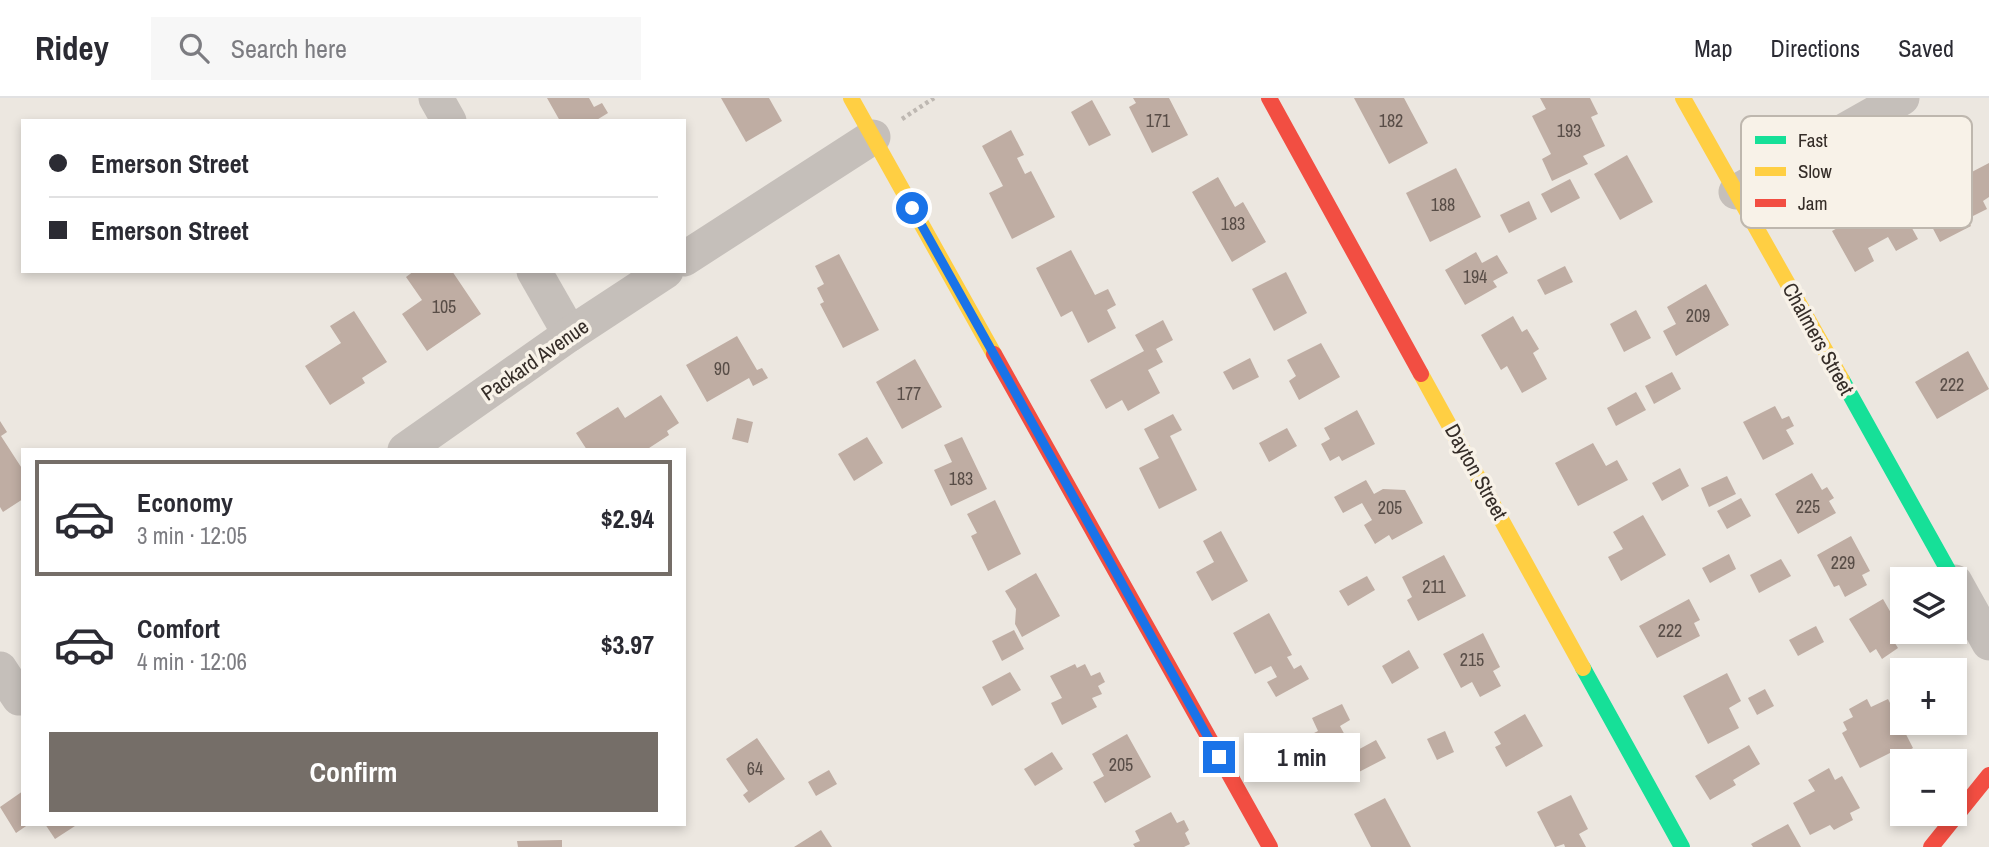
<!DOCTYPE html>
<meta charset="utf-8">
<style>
body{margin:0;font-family:"Archivo Narrow",sans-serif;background:#f7f7f7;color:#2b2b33;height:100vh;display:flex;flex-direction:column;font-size:26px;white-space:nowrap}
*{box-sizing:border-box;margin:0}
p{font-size:23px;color:#7c7c81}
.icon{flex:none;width:38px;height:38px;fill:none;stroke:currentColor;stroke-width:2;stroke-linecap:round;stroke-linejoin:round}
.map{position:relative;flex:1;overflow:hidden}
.details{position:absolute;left:21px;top:350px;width:665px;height:378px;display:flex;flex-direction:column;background:#fff;border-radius:0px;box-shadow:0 4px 10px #0003}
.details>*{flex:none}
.banner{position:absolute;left:21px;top:21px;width:665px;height:154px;border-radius:0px;box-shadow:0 4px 10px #0003;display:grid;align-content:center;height:154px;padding:0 28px;background:#fff}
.controls{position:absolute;left:1890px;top:469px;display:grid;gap:14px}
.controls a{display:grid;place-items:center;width:77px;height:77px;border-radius:0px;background:#fff;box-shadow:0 4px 10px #0003;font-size:35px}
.end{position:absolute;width:32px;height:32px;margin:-16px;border:9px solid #1a73e8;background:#fff;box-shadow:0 0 0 4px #fff}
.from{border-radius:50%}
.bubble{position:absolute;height:49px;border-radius:0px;background:#fff;box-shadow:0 4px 10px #0003;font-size:23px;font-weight:700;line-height:49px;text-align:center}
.banner b{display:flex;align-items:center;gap:24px;height:66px;font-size:26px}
.banner b+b{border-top:2px solid #e1e1e2}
.banner i{width:18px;height:18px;background:#2b2b33}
ul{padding:12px 0 0;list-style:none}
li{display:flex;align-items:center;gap:21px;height:116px;margin:0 14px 10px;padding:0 14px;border:4px solid transparent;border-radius:0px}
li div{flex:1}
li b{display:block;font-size:26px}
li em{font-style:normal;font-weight:700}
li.active{border-color:#756e68}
li>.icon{width:63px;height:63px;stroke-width:1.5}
.button{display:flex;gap:14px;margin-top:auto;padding:14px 28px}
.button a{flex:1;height:80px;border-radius:0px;background:#756e68;color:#fff;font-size:28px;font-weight:700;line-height:80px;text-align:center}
header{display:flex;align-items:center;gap:42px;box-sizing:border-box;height:98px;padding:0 35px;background:#fff;border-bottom:2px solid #e1e1e2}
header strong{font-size:33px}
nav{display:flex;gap:38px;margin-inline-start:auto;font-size:24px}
.search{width:490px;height:63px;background:#f7f7f7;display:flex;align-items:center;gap:18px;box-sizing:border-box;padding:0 24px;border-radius:0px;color:#7c7c81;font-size:26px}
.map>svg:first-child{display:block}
.building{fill:#bfada3}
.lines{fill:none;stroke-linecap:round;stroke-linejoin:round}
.path{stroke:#beb8b2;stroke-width:4.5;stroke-dasharray:3.5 3.5;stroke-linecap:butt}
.street{stroke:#c5bfba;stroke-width:35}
.fast{stroke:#16e098;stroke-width:16}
.slow{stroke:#ffcf43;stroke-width:16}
.jam{stroke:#f24e42;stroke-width:16}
.route{stroke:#1a73e8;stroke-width:9}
.labels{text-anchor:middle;stroke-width:7;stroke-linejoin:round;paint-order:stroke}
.number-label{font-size:18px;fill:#584d47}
.street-label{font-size:21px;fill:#352d28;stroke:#f8f2e8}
.key{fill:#f8f2e8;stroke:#beb7ae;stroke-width:2}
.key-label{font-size:19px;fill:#352d28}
</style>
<header>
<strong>Ridey</strong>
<div class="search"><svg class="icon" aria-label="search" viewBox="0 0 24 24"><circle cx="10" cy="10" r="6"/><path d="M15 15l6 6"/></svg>Search here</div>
<nav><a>Map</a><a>Directions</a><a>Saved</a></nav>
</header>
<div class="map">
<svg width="1989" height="749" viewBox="0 0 1989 749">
<rect width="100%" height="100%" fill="#ece7e0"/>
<g class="building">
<path d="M547 0H589L594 9 602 5 608 15 595 23H560Z"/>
<path d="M721 0H769L782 23 746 44Z"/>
<path d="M1133 0H1169L1188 37 1152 55 1129 9 1136 5Z"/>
<path d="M1354 0H1404L1428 45 1389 66Z"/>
<path d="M1540 0H1590L1598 16 1591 19 1605 48 1583 58 1588 66 1552 83 1542 61 1551 56 1532 18 1546 11Z"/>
<path d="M1092 2 1111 37 1089 48 1071 14Z"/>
<path d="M1011 32 1024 57 1017 60 1025 76 1031 73 1055 119 1012 141 989 95 1003 88 982 48Z"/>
<path d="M1627 57 1653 104 1620 122 1594 76Z"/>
<path d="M1958 63 1966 77 1989 65V99L1983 103 1987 111 1967 121 1971 128 1940 144 1921 108 1929 104 1918 84Z"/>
<path d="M1456 70 1481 119 1430 144 1406 95Z"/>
<path d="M1218 79 1235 109 1243 104 1266 144 1232 164 1192 94Z"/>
<path d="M1570 81 1580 100 1551 115 1541 96Z"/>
<path d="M1529 103 1537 121 1509 135 1500 117Z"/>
<path d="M1873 110 1881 125 1903 114 1918 141 1896 153 1888 139 1868 150 1874 163 1855 174 1832 133Z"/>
<path d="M1071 152 1095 197 1108 191 1116 207 1107 212 1116 230 1088 245 1072 213 1061 219 1036 170Z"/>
<path d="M1476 154 1482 165 1497 157 1508 175 1493 183 1497 189 1465 207 1445 172Z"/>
<path d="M839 156 879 232 843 250 820 206 824 204 817 190 824 186 815 168Z"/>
<path d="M1565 168 1573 184 1545 197 1537 182Z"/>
<path d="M414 173H452L481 216 427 253 402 216 422 202 406 179Z"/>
<path d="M1286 174 1307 215 1274 233 1252 191Z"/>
<path d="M1706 186 1729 227 1676 258 1663 233 1676 226 1667 209Z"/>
<path d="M1636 212 1651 240 1624 254 1610 226Z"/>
<path d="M354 213 387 264 362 280 365 285 330 307 305 268 341 245 330 228Z"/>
<path d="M1513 218 1522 234 1527 231 1539 251 1533 255 1547 281 1522 295 1507 268 1501 272 1481 237Z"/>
<path d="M1163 222 1173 242 1156 251 1163 264 1148 272 1160 295 1128 313 1122 302 1106 311 1090 282 1144 253 1135 237Z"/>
<path d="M737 238 757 272 762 270 768 280 753 288 749 280 707 304 686 267Z"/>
<path d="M1321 245 1340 279 1299 302 1289 283 1296 278 1287 262Z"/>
<path d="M1968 253 1989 291 1937 321 1915 284Z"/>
<path d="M1250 260 1259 279 1233 292 1223 274Z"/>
<path d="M915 261 942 309 902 331 876 284Z"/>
<path d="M1672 274 1681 291 1654 306 1645 288Z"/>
<path d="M1636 294 1646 312 1616 328 1607 310Z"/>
<path d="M661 297 679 325 667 333 669 337 646 352H587L576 335 618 309 625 320Z"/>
<path d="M1775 308 1782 321 1789 318 1794 328 1786 332 1794 346 1763 362 1743 324Z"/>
<path d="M1357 312 1375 346 1342 363 1339 358 1330 363 1321 346 1330 341 1324 330Z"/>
<path d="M1173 316 1182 332 1170 338 1197 392 1159 411 1139 370 1159 360 1144 331Z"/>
<path d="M737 320 753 324 748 345 732 341Z"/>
<path d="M0 323 7 334 1 338 23 372V401L3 414 0 409Z"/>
<path d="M1287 330 1297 348 1269 364 1259 345Z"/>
<path d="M867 339 883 365 854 383 838 356Z"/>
<path d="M962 339 987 391 951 408 934 372 952 364 944 347Z"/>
<path d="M1593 345 1606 368 1617 362 1628 382 1578 408 1555 365Z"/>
<path d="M1680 370 1689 388 1662 403 1652 385Z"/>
<path d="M1812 375 1822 392 1827 389 1834 400 1829 403 1836 415 1798 436 1775 396Z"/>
<path d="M1727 378 1736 396 1709 409 1701 390Z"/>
<path d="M1366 382 1374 396 1383 391 1405 392 1423 425 1392 442 1389 437 1375 446 1364 427 1372 422 1362 405 1343 415 1334 399Z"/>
<path d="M1741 400 1751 418 1727 431 1717 413Z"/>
<path d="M995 402 1021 456 988 473 971 438 977 435 967 416Z"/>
<path d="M1643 417 1666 457 1621 483 1608 459 1623 451 1613 434Z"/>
<path d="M1221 433 1248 483 1212 503 1196 474 1214 464 1203 443Z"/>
<path d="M1851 438 1870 473 1862 477 1867 487 1845 499 1839 487 1834 489 1817 457Z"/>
<path d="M1729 456 1736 471 1710 485 1702 470Z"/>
<path d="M1444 457 1466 498 1418 523 1407 502 1412 499 1402 479Z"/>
<path d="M1781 461 1791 478 1759 495 1750 477Z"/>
<path d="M1036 475 1060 518 1022 539 1015 526 1016 511 1005 493Z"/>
<path d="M1367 478 1375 492 1348 508 1339 493Z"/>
<path d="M1689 501 1700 522 1694 525 1700 538 1657 560 1639 528Z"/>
<path d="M1883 501 1891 515 1899 511 1902 517 1895 522 1903 536 1893 542 1898 550 1882 561 1876 551 1870 555 1849 521Z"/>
<path d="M1269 515 1292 557 1287 559 1294 571 1301 567 1309 581 1276 599 1267 584 1277 579 1271 568 1255 576 1233 535Z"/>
<path d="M1816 528 1824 544 1798 558 1789 542Z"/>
<path d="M1014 532 1024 551 1002 563 992 543Z"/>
<path d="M1483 535 1500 569 1493 573 1501 588 1480 599 1472 584 1461 590 1443 556Z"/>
<path d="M1409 552 1419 570 1392 586 1382 568Z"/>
<path d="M1075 566 1077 570 1085 566 1091 578 1100 574 1105 584 1098 588 1102 596 1092 600 1097 609 1062 627 1051 605 1062 600 1050 578Z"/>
<path d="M1010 574 1021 592 992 608 982 589Z"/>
<path d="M1727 575 1741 603 1729 610 1739 630 1708 646 1683 598Z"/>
<path d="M1765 591 1774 608 1757 617 1748 600Z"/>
<path d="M1867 601 1871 609 1888 601 1913 650 1899 658 1896 652 1860 670 1842 635 1847 632 1843 624 1853 619 1849 611Z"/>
<path d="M1342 606 1350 622 1340 628 1354 654 1376 642 1386 660 1355 676 1348 662 1322 674 1304 640 1318 633 1312 620Z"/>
<path d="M1525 616 1543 648 1506 669 1495 649 1501 646 1494 634Z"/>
<path d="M1445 633 1454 654 1437 662 1427 641Z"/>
<path d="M1127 636 1151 679 1105 705 1093 684 1104 678 1092 656Z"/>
<path d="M757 640 785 681 749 705 743 697 748 693 726 661Z"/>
<path d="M1749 647 1760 666 1733 682 1736 687 1710 702 1695 678Z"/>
<path d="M1052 654 1063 671 1035 688 1024 671Z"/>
<path d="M1829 670 1835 682 1842 678 1860 710 1850 715 1853 722 1834 732 1830 727 1810 737 1793 705 1815 693 1808 682Z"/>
<path d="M829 672 837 686 816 698 808 684Z"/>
<path d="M23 693V726H29L16 735 0 709Z"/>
<path d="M1571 697 1588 731 1579 736 1586 749H1565L1564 746 1555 749 1537 714Z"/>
<path d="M1385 700 1411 749H1371L1354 716Z"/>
<path d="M1171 714 1177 725 1184 722 1189 732 1185 735 1190 746 1184 749H1135L1133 746 1140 743 1135 733Z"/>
<path d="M45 726H73L75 728 55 741Z"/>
<path d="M1788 726 1801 749H1753L1751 746Z"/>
<path d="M821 732 832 749H794Z"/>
<path d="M562 742V749H518L517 743Z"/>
</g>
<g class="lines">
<path class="path" d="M902 21 934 0"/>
<g class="street">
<path d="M436 0 449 23"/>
<path d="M1736 94 1902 0"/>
<path d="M684 161 873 39"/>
<path d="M534 173 570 236"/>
<path d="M405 352 570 236 666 173"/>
<path d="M1955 484 1989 545"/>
<path d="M0 571 19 600"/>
</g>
<g class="fast">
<path d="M1842 282 1953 481"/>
<path d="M1583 570 1682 749"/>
</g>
<g class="slow">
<path d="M851 0 994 256"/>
<path d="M1683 0 1842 282"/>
<path d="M1421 276 1583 570"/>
</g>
<g class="jam">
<path d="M1269 0 1421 276"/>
<path d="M994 256 1270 749"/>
<path d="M1931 749 1989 677"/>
</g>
</g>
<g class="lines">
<path class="route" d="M912 110 1219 659"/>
</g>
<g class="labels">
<g class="number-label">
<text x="1158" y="29">171</text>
<text x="1391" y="29">182</text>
<text x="1569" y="39">193</text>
<text x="1443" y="113">188</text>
<text x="1233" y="132">183</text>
<text x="1475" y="185">194</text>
<text x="444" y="215">105</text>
<text x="1698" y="224">209</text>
<text x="722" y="277">90</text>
<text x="1952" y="293">222</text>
<text x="909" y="302">177</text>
<text x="961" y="387">183</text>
<text x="1808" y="415">225</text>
<text x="1390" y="416">205</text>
<text x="1843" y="471">229</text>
<text x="1434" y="495">211</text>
<text x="1670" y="539">222</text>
<text x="1472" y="568">215</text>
<text x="1121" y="673">205</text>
<text x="755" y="677">64</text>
</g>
<g class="street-label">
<text transform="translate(1818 241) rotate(61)" y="7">Chalmers Street</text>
<text transform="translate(535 262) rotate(-35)" y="7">Packard Avenue</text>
<text transform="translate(1476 374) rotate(61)" y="7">Dayton Street</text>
</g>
</g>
<rect x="1741" y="18" width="231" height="112" rx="10" class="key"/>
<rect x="1755" y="38" width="31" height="8" fill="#16e098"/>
<rect x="1755" y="69" width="31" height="9" fill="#ffcf43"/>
<rect x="1755" y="101" width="31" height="8" fill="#f24e42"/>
<g class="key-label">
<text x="1798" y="49">Fast</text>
<text x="1798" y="80">Slow</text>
<text x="1798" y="112">Jam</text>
</g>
</svg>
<div class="controls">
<a><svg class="icon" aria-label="layers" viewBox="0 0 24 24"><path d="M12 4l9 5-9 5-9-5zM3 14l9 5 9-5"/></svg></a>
<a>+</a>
<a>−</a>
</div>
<i class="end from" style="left:912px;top:110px"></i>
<i class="end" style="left:1219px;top:659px"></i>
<div class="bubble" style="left:1244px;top:635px;width:116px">1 min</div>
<div class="banner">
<b><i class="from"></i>Emerson Street</b>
<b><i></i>Emerson Street</b>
</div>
<section class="details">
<ul>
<li class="active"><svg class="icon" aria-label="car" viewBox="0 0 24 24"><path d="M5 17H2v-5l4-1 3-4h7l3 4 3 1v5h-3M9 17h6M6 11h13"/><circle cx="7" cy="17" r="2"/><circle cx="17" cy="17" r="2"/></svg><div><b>Economy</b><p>3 min · 12:05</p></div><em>$2.94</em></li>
<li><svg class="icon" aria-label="car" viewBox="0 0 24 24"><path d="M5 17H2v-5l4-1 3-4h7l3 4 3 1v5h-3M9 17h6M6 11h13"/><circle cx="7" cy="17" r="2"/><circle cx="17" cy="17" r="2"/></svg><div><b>Comfort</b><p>4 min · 12:06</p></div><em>$3.97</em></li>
</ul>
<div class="button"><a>Confirm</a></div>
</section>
</div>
